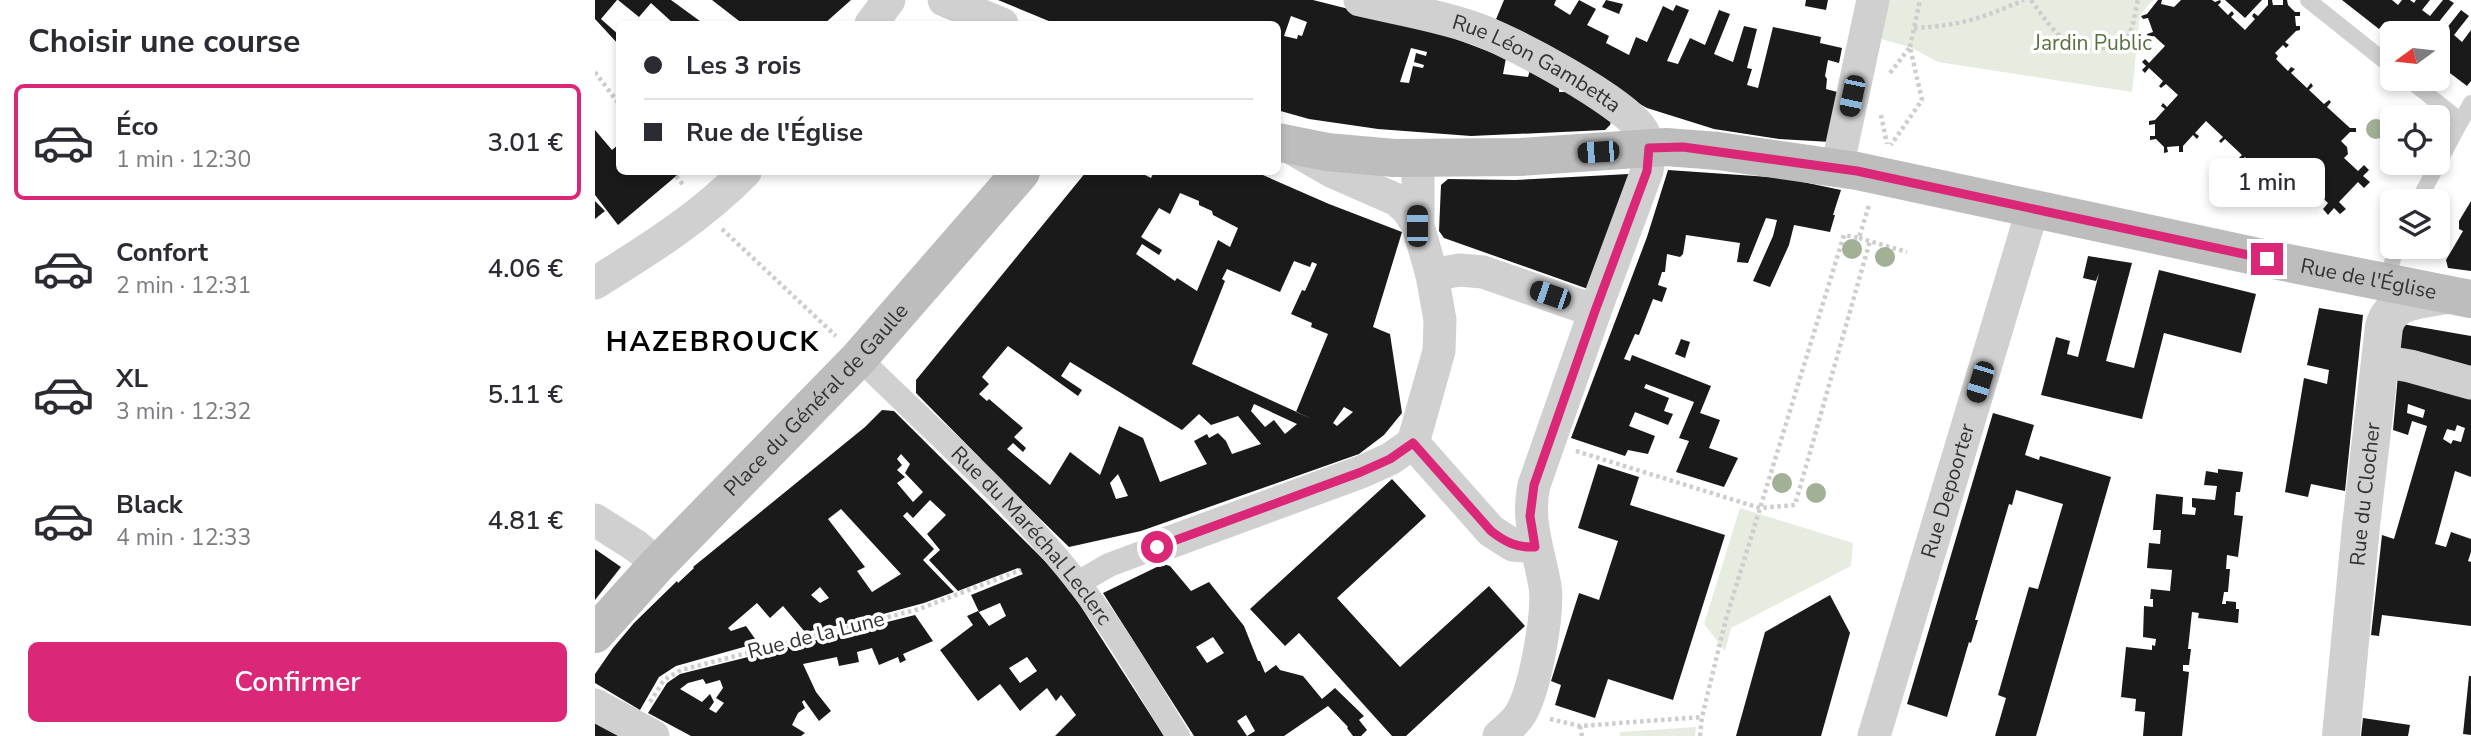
<!DOCTYPE html>
<html lang="fr">
<meta charset="utf-8">
<style>
body{margin:0;font-family:"Nunito Sans",sans-serif;background:#f7f7f7;color:#2b2b33;height:100vh;display:flex;flex-direction:column;font-size:26px;white-space:nowrap}
*{box-sizing:border-box;margin:0}
p{font-size:23px;color:#7c7c81}
.icon{flex:none;width:38px;height:38px;fill:none;stroke:currentColor;stroke-width:2;stroke-linecap:round;stroke-linejoin:round}
.map{position:relative;flex:1;overflow:hidden}
.drawer{display:flex;flex-direction:column;background:#fff;width:595px}
.drawer>*{flex:none}
.top-card{position:absolute;left:21px;top:21px;width:665px;height:154px;border-radius:10px;box-shadow:0 4px 10px #0003;display:grid;align-content:center;height:154px;padding:0 28px;background:#fff}
.needle{width:46px;rotate:255deg}
.fabs{position:absolute;left:1785px;top:21px;display:grid;gap:14px}
.fabs a{display:grid;place-items:center;width:70px;height:70px;border-radius:10px;background:#fff;box-shadow:0 4px 10px #0003;font-size:35px}
.end{position:absolute;width:32px;height:32px;margin:-16px;border:9px solid #db2777;background:#fff;box-shadow:0 0 0 4px #fff}
.from{border-radius:50%}
.bubble{position:absolute;height:49px;border-radius:10px;background:#fff;box-shadow:0 4px 10px #0003;font-size:23px;font-weight:600;line-height:49px;text-align:center}
.car{position:absolute;width:21px;height:42px;margin:-21px -10px;border-radius:9px;box-shadow:0 0 5px 2px #0007;background:linear-gradient(#222 24%,#8ab4d8 0 40%,#222 0 76%,#8ab4d8 0 86%,#222 0)}
.top-card b{display:flex;align-items:center;gap:24px;height:66px;font-size:26px}
.top-card b+b{border-top:2px solid #e1e1e2}
.top-card i{width:18px;height:18px;background:#2b2b33}
ul{padding:0;list-style:none}
li{display:flex;align-items:center;gap:21px;height:116px;margin:0 14px 10px;padding:0 14px;border:4px solid transparent;border-radius:10px}
li div{flex:1}
li b{display:block;font-size:26px}
li em{font-style:normal;font-weight:600}
li.current{border-color:#db2777}
li>.icon{width:63px;height:63px;stroke-width:1.5}
h2{padding:0 28px;font-size:32px;line-height:84px}
.action{display:flex;gap:14px;margin-top:auto;padding:14px 28px}
.action a{flex:1;height:80px;border-radius:10px;background:#db2777;color:#fff;font-size:28px;font-weight:600;line-height:80px;text-align:center}
main{display:flex;flex:1;min-height:0}
.map>svg:first-child{display:block}
.green{fill:#e6ecdf}
.building{fill:#1a1a1a;fill-rule:evenodd}
.lines{fill:none;stroke-linecap:round;stroke-linejoin:round}
.path{stroke:#cdcdcd;stroke-width:4.5;stroke-dasharray:3.5 3.5;stroke-linecap:butt}
.service{stroke:#d0d0d0;stroke-width:16}
.pedestrian{stroke:#d0d0d0;stroke-width:24}
.minor{stroke:#d0d0d0;stroke-width:33}
.tertiary{stroke:#d0d0d0;stroke-width:38}
.secondary{stroke:#bdbdbd;stroke-width:38}
.tree{fill:#a2b095}
.route{stroke:#db2777;stroke-width:9}
.labels{text-anchor:middle;stroke-width:7;stroke-linejoin:round;paint-order:stroke}
.park-label{font-size:21px;fill:#56703f;stroke:#fff}
.street-label{font-size:21px;fill:#333;stroke:#fff}
.district-label{font-size:28px;font-weight:bold;letter-spacing:2px;fill:#000;stroke:#fff}
</style>
<main>
<section class="drawer">
<h2>Choisir une course</h2>
<ul>
<li class="current"><svg class="icon" aria-label="car" viewBox="0 0 24 24"><path d="M5 17H2v-5l4-1 3-4h7l3 4 3 1v5h-3M9 17h6M6 11h13"/><circle cx="7" cy="17" r="2"/><circle cx="17" cy="17" r="2"/></svg><div><b>Éco</b><p>1 min · 12:30</p></div><em>3.01 €</em></li>
<li><svg class="icon" aria-label="car" viewBox="0 0 24 24"><path d="M5 17H2v-5l4-1 3-4h7l3 4 3 1v5h-3M9 17h6M6 11h13"/><circle cx="7" cy="17" r="2"/><circle cx="17" cy="17" r="2"/></svg><div><b>Confort</b><p>2 min · 12:31</p></div><em>4.06 €</em></li>
<li><svg class="icon" aria-label="car" viewBox="0 0 24 24"><path d="M5 17H2v-5l4-1 3-4h7l3 4 3 1v5h-3M9 17h6M6 11h13"/><circle cx="7" cy="17" r="2"/><circle cx="17" cy="17" r="2"/></svg><div><b>XL</b><p>3 min · 12:32</p></div><em>5.11 €</em></li>
<li><svg class="icon" aria-label="car" viewBox="0 0 24 24"><path d="M5 17H2v-5l4-1 3-4h7l3 4 3 1v5h-3M9 17h6M6 11h13"/><circle cx="7" cy="17" r="2"/><circle cx="17" cy="17" r="2"/></svg><div><b>Black</b><p>4 min · 12:33</p></div><em>4.81 €</em></li>
</ul>
<div class="action"><a>Confirmer</a></div>
</section>
<div class="map">
<svg width="1876" height="736" viewBox="0 0 1876 736">
<rect width="100%" height="100%" fill="#fff"/>
<g class="green">
<path d="M1286 0H1558L1545 15 1537 92 1343 62 1315 47 1279 37Z"/>
<path d="M1145 508 1258 543 1256 566 1136 628 1130 651 1109 624Z"/>
<path d="M1101 727 1100 736H1025V732Z"/>
</g>
<g class="building">
<path d="M0 0H22L6 19 24 35V45L0 19Z"/>
<path d="M23 0H76L109 24H76L78 23 56 3 44 17Z"/>
<path d="M117 0H256L229 24H148Z"/>
<path d="M403 0H718L837 30 911 58 908 74 933 77 935 70 964 86V92H974L1017 118 1015 125 1010 130 876 136 783 129 714 119 682 110V24H461ZM696 16 712 22 707 36 703 35 702 39 689 36ZM816 48 832 52 831 56 821 53 819 62 829 65 828 68 818 66 814 83 805 82Z"/>
<path d="M909 0H961L959 5 975 15 984 0 1001 9 992 25 1014 36 1011 43 1034 55 1041 37 1052 42 1068 6 1078 11 1081 5 1094 10 1072 61 1083 64 1095 38 1110 45 1124 10 1135 14 1119 54 1138 62 1149 26 1162 29 1152 68 1157 69 1152 85 1163 88 1178 27 1226 37 1225 43 1247 48 1244 63 1233 60 1230 76 1232 79 1231 89 1246 93 1236 142 1184 139 1119 129 1052 108 899 24Z"/>
<path d="M1011 0 1028 4 1024 14 1007 7Z"/>
<path d="M1211 0H1233L1231 10 1210 6Z"/>
<path d="M1563 0H1567L1566 4 1579 7 1586 0H1617L1620 2 1625 0 1626 2 1623 5 1633 15 1637 11 1639 14 1636 17 1650 30 1660 19 1657 16 1659 13 1663 16 1673 5V0H1677L1678 5H1688V0H1692L1693 5 1700 12H1705V16H1700L1701 26H1705V30L1701 31 1690 42 1694 45 1691 48 1688 45 1680 53 1683 56 1681 59 1693 71 1696 67 1700 69 1696 73 1712 88 1716 83 1718 86 1714 90 1729 104 1734 100 1736 102 1732 107 1755 128H1761V132H1755L1746 141 1752 147 1753 154 1749 158 1763 171 1769 165 1774 170 1768 176 1775 182 1769 188 1763 182 1744 202 1751 209 1745 214 1739 208 1733 215 1728 209 1733 203 1712 183 1697 197V203H1692V197L1669 176 1665 180 1662 177 1666 173 1650 157 1646 161 1643 159 1647 155 1630 139 1626 143 1624 141 1628 137 1611 121 1600 133 1604 136 1602 139 1598 135 1588 146V152H1584V146L1572 147 1573 152 1569 153V147L1561 139 1555 140V136H1560V124L1554 125V121L1560 120 1570 109 1566 106 1568 103 1572 107 1583 95 1571 84 1566 88 1564 86 1568 81 1554 68 1550 73 1547 70 1551 66 1547 62 1550 59 1554 63 1570 46 1559 36 1553 38 1552 34 1558 32 1553 18 1548 19 1546 16 1552 14Z"/>
<path d="M1630 0H1667L1650 18Z"/>
<path d="M1747 0H1797L1803 5 1807 0H1815L1819 3 1821 0H1835L1827 10 1835 16 1848 0H1854L1859 3 1843 23 1851 29 1866 10 1874 16 1859 35 1867 42 1876 30V81L1872 86 1843 64V33H1804L1790 22 1784 29Z"/>
<path d="M0 130 17 150 24 144V172H86L23 225 0 195Z"/>
<path d="M1073 170 1189 178 1246 190 1238 215H1240L1235 232 1199 225 1194 245 1175 287 1158 281 1178 236 1182 220 1171 218 1153 263 1142 262 1145 243 1091 235 1088 254 1085 257 1072 254 1070 272H1067L1063 285 1072 288 1067 302 1058 299 1044 335 1040 334 1029 359 1035 361 1037 355 1116 386 1105 413 1125 420 1114 448 1143 458 1129 487 1081 472 1094 441 1084 438 1099 402 1051 384 1049 388 1074 398 1069 411 1078 414 1073 425 1040 412 1034 426 1060 436 1053 454 1033 450 1030 456 976 438 1052 237Z"/>
<path d="M491 172H549L548 174 556 178 559 172H661L734 204 807 232 778 327 795 334 807 413 789 435 764 454 546 531 474 547 427 501 382 463 386 459 321 393V380ZM585 193 604 201V205L617 211 618 215 643 228 635 247 623 240 602 291 582 278 580 281 541 254 547 244 564 255 567 250 546 237 564 208 575 214ZM699 261 715 267 717 262 722 264 710 291 707 290 696 314 717 323 716 327 733 334 701 412 717 419 597 364 630 281 627 279 632 269 685 292ZM413 346 483 396 487 390 466 376 475 362 587 430 604 414 616 425 643 416 666 444 637 454 631 441 623 433 614 438 612 434 599 441 612 464 565 482 548 438 524 426 505 475 475 452 455 485 412 449 418 443 428 452 431 448 419 437 428 428 394 399 392 401 384 394 394 384 387 377ZM659 404 702 424 690 434 679 420 670 427 656 411ZM749 407 758 412 742 426 738 423ZM523 474 533 496 521 499 515 483Z"/>
<path d="M1034 174 993 289 849 238 844 231 846 185 853 179 920 180Z"/>
<path d="M0 201 10 211 0 219Z"/>
<path d="M1876 201V271L1853 268 1851 260 1868 231 1864 229V221Z"/>
<path d="M1493 256 1537 263 1511 361 1539 368 1564 270 1661 294 1646 353 1569 333 1547 419 1446 395 1461 337 1475 341 1472 354 1483 357 1504 273 1501 281 1488 278Z"/>
<path d="M1724 308 1768 315 1750 491 1716 484 1713 497 1690 492 1709 378 1732 384 1734 370 1712 365Z"/>
<path d="M1807 324 1876 336V376L1804 351Z"/>
<path d="M1086 339 1095 342 1090 358 1080 354Z"/>
<path d="M1803 375 1876 391V477L1860 471 1840 544 1851 547 1856 532 1876 539V552L1873 561 1876 562V626L1787 615 1784 636 1776 635 1787 535 1799 539 1832 426 1817 421 1813 435 1798 430ZM1813 404 1830 410 1828 418 1812 413ZM1862 425 1870 428 1866 442 1858 440 1856 444 1848 439 1852 429 1860 431Z"/>
<path d="M287 410 299 411 461 572 485 605 569 736H460L481 715 466 695 461 701 452 688 425 711 405 684 383 701 345 650 378 625 372 616 383 611 394 626 411 616 405 603 384 612 376 595 428 574 423 568 363 591 334 560 345 550 332 534 351 515 335 500 318 518 312 512 308 516 339 549 328 560 359 592 329 603 255 623 210 632 188 606 175 618 162 603 133 628 136 631 151 626 163 643 81 666 64 677 45 710 0 683V674L18 648 39 623 82 581 83 583 99 568 98 567 270 427ZM306 454 315 464 310 473 328 492 318 502 302 483 310 477 302 470 307 465 302 459ZM246 509 306 574 277 592 262 571 270 567 233 519ZM225 587 234 598 225 603 216 595ZM432 657 442 671 425 683 414 668Z"/>
<path d="M1398 413 1439 425 1430 455 1444 460 1445 456 1516 477 1441 736H1400L1411 698 1403 695 1434 587 1443 589 1468 504 1421 490 1417 505 1414 504 1380 620H1383L1376 643 1374 642 1352 717 1312 704Z"/>
<path d="M1003 464 1044 477 1035 505 1130 535 1078 700 1013 679 1000 718 960 705 966 685 956 681 984 593 1004 600 1023 541 983 528Z"/>
<path d="M1623 469 1648 472 1645 492H1641L1639 515 1648 516 1643 557 1632 555 1631 569H1635L1633 592H1629L1627 604H1631V601L1641 602V609H1644L1643 623 1603 618 1604 613 1597 612 1593 649H1596L1594 665H1588V671L1594 672 1587 736H1548L1550 712 1540 711 1541 699 1526 697 1531 647 1557 650V645L1560 646 1561 639 1548 637 1549 606 1558 607V599H1555L1556 589 1575 591 1577 570 1552 568 1554 543 1565 544 1566 530H1558L1561 494 1588 497 1587 514 1600 515 1601 508 1597 507V498L1620 500 1622 486 1609 485 1611 471 1623 473Z"/>
<path d="M797 479 831 516 742 598 805 667 894 586 930 626 811 736H797L704 633 690 646 655 609Z"/>
<path d="M0 549 26 567 0 600Z"/>
<path d="M568 564 575 566 596 591 614 582 649 626 663 661H665L670 673 681 665 685 670 708 676 727 699 740 688 769 716 764 720 772 730 766 736H758L752 728 753 727 733 706 689 736H599L508 593ZM618 637 629 653 612 663 601 647ZM651 715 660 731 652 736 642 721Z"/>
<path d="M1235 595 1255 633 1226 736H1141L1170 632Z"/>
<path d="M320 615 338 641 308 654 311 660 305 663 303 657 284 665 277 648 262 652 264 662 244 666 242 657 208 664 221 692 236 711 224 721 209 700 207 702 210 708 203 713 197 725 210 733 206 736H96L53 713 72 683 85 674ZM108 679 111 684 125 680 128 688 121 698 129 703 121 713 114 709 119 702 115 694 107 702 85 689 93 683Z"/>
<path d="M1874 676H1876V735L1868 734Z"/>
<path d="M1768 718 1815 725 1813 736H1766Z"/>
<path d="M0 721 30 736H0Z"/>
</g>
<g class="lines">
<g class="path">
<path d="M1436 0C1456 27 1470 53 1508 48 1517 46 1526 44 1532 37 1539 29 1540 10 1543 0"/>
<path d="M1319 28C1364 26 1388 18 1429 0"/>
<path d="M1315 47 1325 0"/>
<path d="M0 72 24 104"/>
<path d="M1295 73 1315 47 1327 100 1296 145"/>
<path d="M1286 115 1292 144"/>
<path d="M81 176 89 186"/>
<path d="M127 229 241 336"/>
<path d="M1264 238 1312 252"/>
<path d="M981 451 1165 508 1200 505 1275 241"/>
<path d="M55 702 69 680 86 670 324 609 426 570"/>
<path d="M955 719 985 726 1107 717"/>
<path d="M985 726 987 736"/>
<path d="M1105 736 1107 717 1131 619 1249 235 1264 238 1274 205"/>
</g>
<g class="service">
<path d="M1713 0 1797 67"/>
<path d="M1813 79 1866 121 1823 201"/>
<path d="M1866 121 1876 103"/>
<path d="M1792 283 1801 247"/>
</g>
<g class="pedestrian">
<path id="s1" d="M264 358C338 431 419 501 484 584 521 631 551 685 583 736"/>
<path d="M483 583 514 565 562 547"/>
</g>
<g class="minor">
<path d="M349 0 407 24"/>
<path id="s2" d="M765 0C803 9 842 15 879 28 915 40 1028 101 1047 130 1055 143 1055 157 1052 171L1000 311"/>
<path d="M276 24 294 0"/>
<path d="M698 149 738 172 802 200 813 210 823 226"/>
<path d="M823 158V226L837 275"/>
<path d="M1242 168 1278 0"/>
<path d="M0 283C53 250 106 217 150 172"/>
<path d="M1785 361 1815 366 1876 383"/>
<path d="M0 520 41 546 63 564"/>
<path d="M562 547 766 472 795 459 818 443"/>
<path d="M0 705 58 736"/>
<path d="M904 736C912 729 921 722 926 713 940 689 954 613 950 586 944 551 931 521 939 485L1000 311 888 272 864 270 837 275 845 320 844 351 818 443 896 531 918 545 940 547"/>
<path id="s3" d="M1279 736 1438 208"/>
</g>
<path class="tertiary" id="s4" d="M1746 736 1766 526 1789 327C1796 298 1828 300 1852 295"/>
<g class="secondary">
<path id="s5" d="M682 142 732 152 799 158 926 157 1071 147 1123 151 1262 171 1673 259 1876 299"/>
<path id="s6" d="M0 634 63 564 264 358 426 172"/>
</g>
</g>
<g class="tree">
<circle cx="1781" cy="129" r="10"/>
<circle cx="1257" cy="249" r="10"/>
<circle cx="1290" cy="257" r="10"/>
<circle cx="1187" cy="483" r="10"/>
<circle cx="1221" cy="493" r="10"/>
</g>
<g class="lines">
<path class="route" d="M562 547 766 472 795 459 818 443 896 531C910 542 922 548 940 547L935 516 939 485 1000 311 1052 171 1054 148 1088 147 1262 171 1672 259"/>
</g>
<g class="labels">
<g class="park-label">
<text x="1498" y="50">Jardin Public</text>
</g>
<g class="street-label">
<text dy="7" stroke="none"><textPath href="#s2" startOffset="189">Rue Léon Gambetta</textPath></text>
<text dy="7" stroke="none"><textPath href="#s5" startOffset="1106">Rue de l'Église</textPath></text>
<text dy="7" stroke="none"><textPath href="#s6" startOffset="322">Place du Général de Gaulle</textPath></text>
<text dy="7" stroke="none"><textPath href="#s3" startOffset="256">Rue Depoorter</textPath></text>
<text dy="7" stroke="none"><textPath href="#s4" startOffset="243">Rue du Clocher</textPath></text>
<text dy="7" stroke="none"><textPath href="#s1" startOffset="248">Rue du Maréchal Leclerc</textPath></text>
<text transform="translate(221 635) rotate(-14)" y="7">Rue de la Lune</text>
</g>
<g class="district-label">
<text x="118" y="351">HAZEBROUCK</text>
</g>
</g>
</svg>
<div class="fabs">
<a><svg class="needle" viewBox="-14 -14 28 28"><path d="M0-13l5 13h-10z" fill="#e53935"/><path d="M0 13l5-13h-10z" fill="#7c7c81"/></svg></a>
<a><svg class="icon" aria-label="locate" viewBox="0 0 24 24"><circle cx="12" cy="12" r="6"/><path d="M12 2v4M12 18v4M2 12h4M18 12h4"/></svg></a>
<a><svg class="icon" aria-label="layers" viewBox="0 0 24 24"><path d="M12 4l9 5-9 5-9-5zM3 14l9 5 9-5"/></svg></a>
</div>
<i class="end from" style="left:562px;top:547px"></i>
<i class="end" style="left:1672px;top:259px"></i>
<div class="bubble" style="left:1614px;top:158px;width:116px">1 min</div>
<i class="car" style="left:1257px;top:96px;rotate:192deg"></i>
<i class="car" style="left:1003px;top:152px;rotate:266deg"></i>
<i class="car" style="left:822px;top:226px;rotate:0deg"></i>
<i class="car" style="left:955px;top:295px;rotate:289deg"></i>
<i class="car" style="left:1385px;top:382px;rotate:197deg"></i>
<div class="top-card">
<b><i class="from"></i>Les 3 rois</b>
<b><i></i>Rue de l'Église</b>
</div>
</div>
</main>
